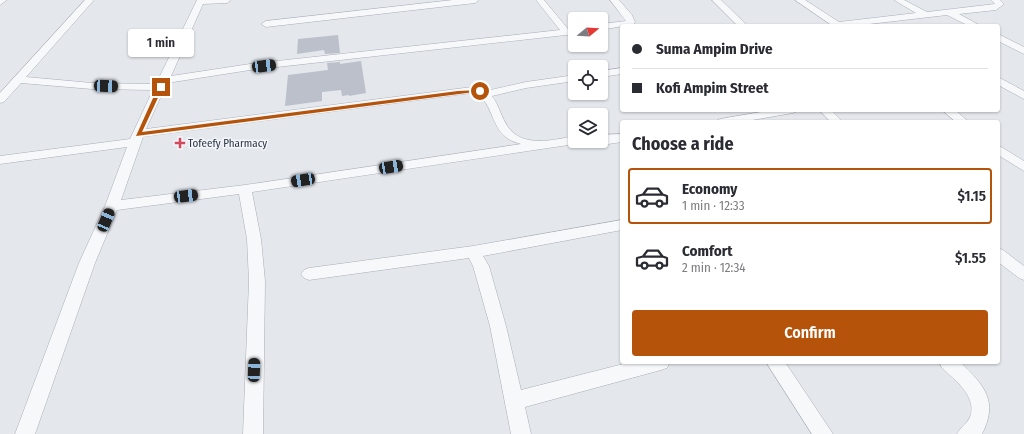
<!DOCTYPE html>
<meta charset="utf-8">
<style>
body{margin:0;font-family:"Fira Sans Condensed",sans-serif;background:#f7f7f7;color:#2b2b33;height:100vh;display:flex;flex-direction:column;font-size:15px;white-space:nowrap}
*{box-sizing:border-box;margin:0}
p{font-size:13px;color:#7c7c81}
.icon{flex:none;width:22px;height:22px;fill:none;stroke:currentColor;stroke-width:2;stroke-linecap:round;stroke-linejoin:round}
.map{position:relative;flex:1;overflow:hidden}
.drawer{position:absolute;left:620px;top:120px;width:380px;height:244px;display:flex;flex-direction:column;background:#fff;border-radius:4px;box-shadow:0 1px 3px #0004}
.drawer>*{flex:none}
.hud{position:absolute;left:620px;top:24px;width:380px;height:88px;border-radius:4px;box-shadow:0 1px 3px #0004;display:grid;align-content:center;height:88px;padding:0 12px;background:#fff}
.needle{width:26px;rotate:72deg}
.controls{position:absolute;left:568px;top:12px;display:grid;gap:8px}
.controls a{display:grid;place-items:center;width:40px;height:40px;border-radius:4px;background:#fff;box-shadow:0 1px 3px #0004;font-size:20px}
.end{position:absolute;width:18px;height:18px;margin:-9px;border:5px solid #b45309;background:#fff;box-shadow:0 0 0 2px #fff}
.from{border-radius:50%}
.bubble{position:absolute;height:28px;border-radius:4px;background:#fff;box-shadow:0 1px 3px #0004;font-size:13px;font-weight:600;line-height:28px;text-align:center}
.car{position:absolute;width:12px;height:24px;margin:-12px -6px;border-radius:5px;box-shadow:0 0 3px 1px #0007;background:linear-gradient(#222 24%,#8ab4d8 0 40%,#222 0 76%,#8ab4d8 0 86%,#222 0)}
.hud b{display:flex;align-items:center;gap:14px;height:38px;font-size:15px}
.hud b+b{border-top:1px solid #e1e1e2}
.hud i{width:10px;height:10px;background:#2b2b33}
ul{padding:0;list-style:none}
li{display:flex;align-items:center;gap:12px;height:56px;margin:0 8px 6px;padding:0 4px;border:2px solid transparent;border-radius:4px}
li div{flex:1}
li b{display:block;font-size:15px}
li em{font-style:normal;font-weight:600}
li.on{border-color:#b45309}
li>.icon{width:36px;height:36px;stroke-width:1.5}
h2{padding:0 12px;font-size:18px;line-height:48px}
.action{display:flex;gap:8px;margin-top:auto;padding:8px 12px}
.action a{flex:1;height:46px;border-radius:4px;background:#b45309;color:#fff;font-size:16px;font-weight:600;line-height:46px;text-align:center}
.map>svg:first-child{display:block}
.building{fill:#bbc0ca}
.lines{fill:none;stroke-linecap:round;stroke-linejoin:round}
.street-casing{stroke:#a9aeb7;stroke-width:1}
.street{fill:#f7f8fa;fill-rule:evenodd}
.route{fill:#b45309}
.poi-dot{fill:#d1495b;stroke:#f4f6f9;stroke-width:1.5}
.labels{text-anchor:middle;stroke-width:3;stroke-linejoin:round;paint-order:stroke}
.poi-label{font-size:11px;fill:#2b3445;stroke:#f4f6f9;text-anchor:start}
</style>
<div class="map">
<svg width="1024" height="434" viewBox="0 0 1024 434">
<rect width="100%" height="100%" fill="#e4e7ec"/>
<g class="building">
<path d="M338 35 340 53 325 54 324 50 297 54 298 39Z"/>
<path d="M361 61 366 93 349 96V95L342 96 341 90 322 92V101L285 106 288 75 328 70 327 63 340 62V64Z"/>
</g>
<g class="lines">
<g class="street-casing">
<g id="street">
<path d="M0 0H7L0 5Z"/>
<path d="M85 0H94L26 77 92 83 156 84 197 0H231L227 3 203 4 171 76 250 64 560 30 536 0H544L568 29 575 28V34L250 70 167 83 146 129 472 87 486 91 526 82 575 75V81L526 88 492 96C499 105 501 117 508 127 523 148 553 140 575 136V141H580L575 144 252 192 261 239 265 281 263 434H243L249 281 247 239 239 194 117 210 95 263 35 434H15L79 263 105 206 127 147 0 164V156L130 139 153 90 92 89 21 83 4 102 0 103V93ZM472 93C498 100 486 136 521 144L245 185 121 200 143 137Z"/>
<path d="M453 0H479L475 3 266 27 261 24 266 21Z"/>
<path d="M610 0H619L632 15 635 22 634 24 601 30V24L626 21Z"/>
<path d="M712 0H721L748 26H738Z"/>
<path d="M795 0H805L839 22 916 13 894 0H904L927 12 995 4 991 0H1000L1004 4 996 10 959 14 981 26H969L947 15 852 26H833Z"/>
<path d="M998 34 1024 47V54L998 41Z"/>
<path d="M622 68V74L601 77V71Z"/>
<path d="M998 77 1024 91V99L998 85Z"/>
<path d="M772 110H799L793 113 741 122H714L720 119Z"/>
<path d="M819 110H831L843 122H831Z"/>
<path d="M942 110H955L969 122H956Z"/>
<path d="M622 134V142L608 144 596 141H601V135Z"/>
<path d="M998 145 1024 161V171L998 155Z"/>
<path d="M622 220V230L483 256 489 266 506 326 521 390 631 362H670L667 368 661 370 525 407 531 434H511L490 326 473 266 469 258 309 280 304 278 301 274 304 270 309 268 473 246Z"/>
<path d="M998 248 1003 250 1024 266V280L1019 278 998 262Z"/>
<path d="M766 362H785L833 434H812Z"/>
<path d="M939 362H960C984 385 999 401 982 434H957C960 427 967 424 970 417 978 397 954 379 942 368Z"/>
</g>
</g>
<use href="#street" class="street"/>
</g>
<path class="route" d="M161 85 163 87 142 132 458 91 480 90 482 91 136 136 158 87Z"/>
<path class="poi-dot" d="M178 137h4v4h4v4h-4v4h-4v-4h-4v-4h4z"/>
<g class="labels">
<g class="poi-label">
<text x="188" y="147">Tofeefy Pharmacy</text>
</g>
</g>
</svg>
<div class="controls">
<a><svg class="needle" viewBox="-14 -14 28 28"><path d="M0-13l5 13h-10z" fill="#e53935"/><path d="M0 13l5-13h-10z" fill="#7c7c81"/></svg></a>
<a><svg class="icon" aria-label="locate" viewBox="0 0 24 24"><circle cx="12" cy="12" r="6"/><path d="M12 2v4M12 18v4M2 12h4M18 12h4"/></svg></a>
<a><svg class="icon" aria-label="layers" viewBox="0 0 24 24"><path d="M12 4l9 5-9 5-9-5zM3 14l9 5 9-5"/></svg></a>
</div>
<i class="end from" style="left:480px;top:91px"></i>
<i class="end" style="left:161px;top:87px"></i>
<div class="bubble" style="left:128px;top:29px;width:66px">1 min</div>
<i class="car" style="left:264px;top:66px;rotate:83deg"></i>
<i class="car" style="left:106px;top:86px;rotate:92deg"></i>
<i class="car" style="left:391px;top:167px;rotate:81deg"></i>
<i class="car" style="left:303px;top:180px;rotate:261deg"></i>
<i class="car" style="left:186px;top:196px;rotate:83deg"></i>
<i class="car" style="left:106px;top:220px;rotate:23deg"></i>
<i class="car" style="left:254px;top:370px;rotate:2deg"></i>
<div class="hud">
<b><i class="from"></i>Suma Ampim Drive</b>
<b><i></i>Kofi Ampim Street</b>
</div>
<section class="drawer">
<h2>Choose a ride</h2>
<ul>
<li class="on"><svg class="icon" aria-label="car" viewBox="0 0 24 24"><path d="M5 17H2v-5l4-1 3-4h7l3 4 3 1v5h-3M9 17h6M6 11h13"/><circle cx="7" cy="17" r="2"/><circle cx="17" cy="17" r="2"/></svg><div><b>Economy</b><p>1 min · 12:33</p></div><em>$1.15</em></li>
<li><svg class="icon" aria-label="car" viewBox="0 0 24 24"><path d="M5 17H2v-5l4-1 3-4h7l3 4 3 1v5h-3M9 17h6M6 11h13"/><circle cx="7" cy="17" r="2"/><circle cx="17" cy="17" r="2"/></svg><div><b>Comfort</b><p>2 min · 12:34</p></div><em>$1.55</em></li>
</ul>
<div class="action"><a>Confirm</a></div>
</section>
</div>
